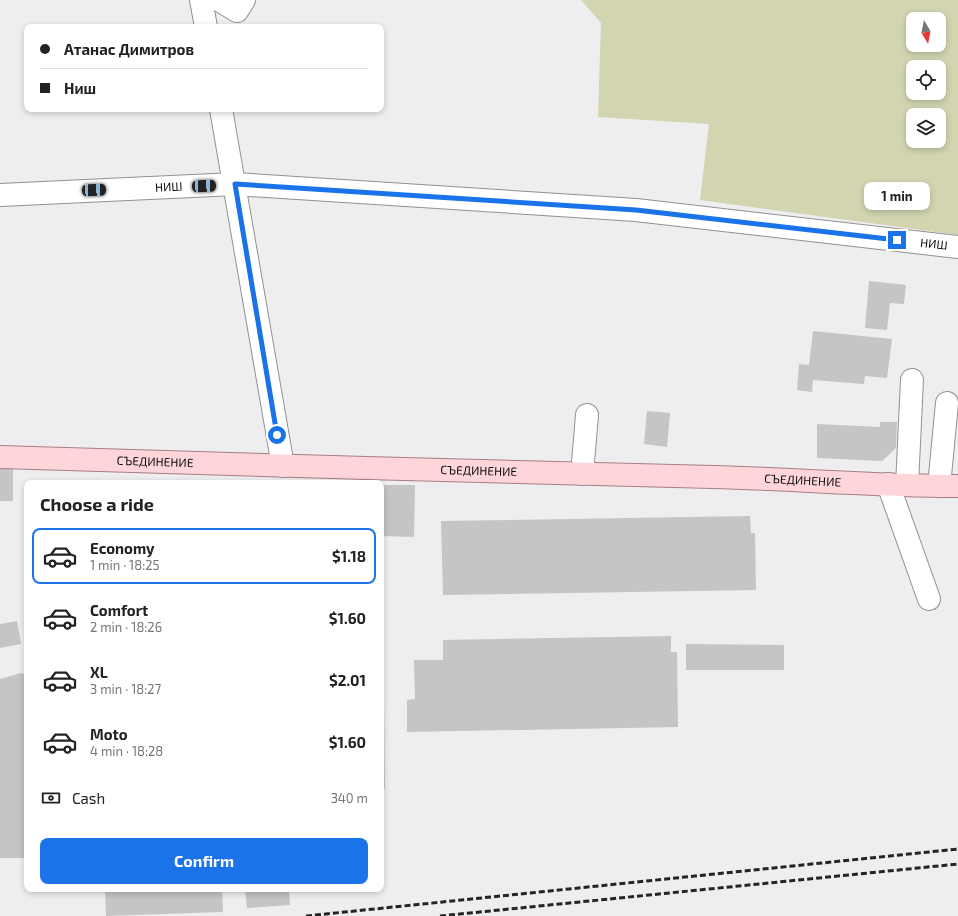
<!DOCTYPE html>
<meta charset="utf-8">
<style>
body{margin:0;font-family:"Exo 2",sans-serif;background:#f2f2f2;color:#222;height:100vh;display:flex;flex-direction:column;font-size:15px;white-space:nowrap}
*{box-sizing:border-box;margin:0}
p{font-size:13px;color:#767676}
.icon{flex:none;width:22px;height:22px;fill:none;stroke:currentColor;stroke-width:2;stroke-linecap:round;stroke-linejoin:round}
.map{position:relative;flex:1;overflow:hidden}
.details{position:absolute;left:24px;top:480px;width:360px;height:412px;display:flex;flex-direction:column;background:#fff;border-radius:8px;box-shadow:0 2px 6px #0003}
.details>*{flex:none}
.banner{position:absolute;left:24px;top:24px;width:360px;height:88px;border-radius:8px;box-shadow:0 2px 6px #0003;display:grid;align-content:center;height:88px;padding:0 16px;background:#fff}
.needle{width:26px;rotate:170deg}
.tools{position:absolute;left:906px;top:12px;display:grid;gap:8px}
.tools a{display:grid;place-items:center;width:40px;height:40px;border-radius:8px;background:#fff;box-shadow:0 2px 6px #0003;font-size:20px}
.end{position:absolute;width:18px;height:18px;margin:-9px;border:5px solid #1a73e8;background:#fff;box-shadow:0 0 0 2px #fff}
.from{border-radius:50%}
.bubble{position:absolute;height:28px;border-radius:8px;background:#fff;box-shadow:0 2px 6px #0003;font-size:13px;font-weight:700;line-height:28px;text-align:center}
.car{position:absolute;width:12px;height:24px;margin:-12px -6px;border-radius:5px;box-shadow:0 0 3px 1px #0007;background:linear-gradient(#222 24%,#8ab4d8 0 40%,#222 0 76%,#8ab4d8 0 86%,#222 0)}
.banner b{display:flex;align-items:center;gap:14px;height:38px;font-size:15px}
.banner b+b{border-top:1px solid #e0e0e0}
.banner i{width:10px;height:10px;background:#222}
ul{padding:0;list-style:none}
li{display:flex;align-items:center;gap:12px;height:56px;margin:0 8px 6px;padding:0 8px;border:2px solid transparent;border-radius:8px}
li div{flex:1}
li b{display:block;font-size:15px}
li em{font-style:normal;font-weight:700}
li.current{border-color:#1a73e8}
li>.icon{width:36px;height:36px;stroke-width:1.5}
h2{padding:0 16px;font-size:18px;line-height:48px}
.pay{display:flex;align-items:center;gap:10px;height:44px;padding:0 16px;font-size:15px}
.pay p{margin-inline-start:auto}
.action{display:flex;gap:8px;margin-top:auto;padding:8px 16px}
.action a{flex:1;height:46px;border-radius:8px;background:#1a73e8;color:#fff;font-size:16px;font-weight:700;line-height:46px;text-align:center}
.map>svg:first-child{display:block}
.green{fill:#d2d5b0;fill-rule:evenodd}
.building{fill:#c5c5c6}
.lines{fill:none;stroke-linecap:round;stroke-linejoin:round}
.minor-casing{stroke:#919192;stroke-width:24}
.major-casing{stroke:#a87d82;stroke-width:24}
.minor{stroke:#fff;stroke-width:22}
.major{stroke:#fed6da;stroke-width:22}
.rail{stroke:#242426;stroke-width:3;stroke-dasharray:6 3;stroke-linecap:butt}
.route{stroke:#1a73e8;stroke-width:5}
.labels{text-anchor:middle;stroke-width:4;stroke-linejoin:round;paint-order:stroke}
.street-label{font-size:12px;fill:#0b0b0c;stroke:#fff}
</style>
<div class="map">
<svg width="958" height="916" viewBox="0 0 958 916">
<rect width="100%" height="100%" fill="#eeeef0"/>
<path class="green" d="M581 0H958V235L700 200 709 124 598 117 601 23ZM913 19H939V45H913ZM913 67H939V93H913ZM913 115H939V141H913Z"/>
<g class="building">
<path d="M869 281 906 285 904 304 890 303 887 330 865 328Z"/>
<path d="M813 331 892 339 887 378 865 376 864 384 813 380 812 392 797 390 799 364 809 365Z"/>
<path d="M647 411 670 413 667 447 644 444Z"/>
<path d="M880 422H897L896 448 882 461 817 458V424L880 427Z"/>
<rect x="0" y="467" width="13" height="34"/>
<path d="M381 485H415L414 537 381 536Z"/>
<path d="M750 516 751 533H755L756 590 443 595 441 521Z"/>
<path d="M17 621 21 644 0 648V624Z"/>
<path d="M671 636V652H677L678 727 407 732V700L415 699 414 660H443V640Z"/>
<path d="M686 644 784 645V670H686Z"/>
<path d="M21 673 27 675V858H0V679Z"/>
<path d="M381 703H384L385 789H381Z"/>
<path d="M105 889H222L223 912 106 916Z"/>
<path d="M245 889H289L290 905 247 908Z"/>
</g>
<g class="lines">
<g class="minor-casing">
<g id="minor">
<path d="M201 0 206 27"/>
<path d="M219 0 237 11 244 0"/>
<path d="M221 109 283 466"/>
<path id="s1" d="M0 195 235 184 636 210 958 247"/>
<path d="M582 474 587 415"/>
<path d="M888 484 929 599"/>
<path d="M907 485 912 380"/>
<path d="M939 486 947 403"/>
</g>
</g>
<g class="major-casing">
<g id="major">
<path id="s2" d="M0 457C238 465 475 471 713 477 794 479 876 486 958 486"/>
</g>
</g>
<use href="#minor" class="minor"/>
<use href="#major" class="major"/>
<g class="rail">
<path d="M306 916 958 849"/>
<path d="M440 916 958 864"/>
</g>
</g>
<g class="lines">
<path class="route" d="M277 435 235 184 636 210 897 240"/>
</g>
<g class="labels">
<g class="street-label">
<text dy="4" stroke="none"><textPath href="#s1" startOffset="169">НИШ</textPath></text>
<text dy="4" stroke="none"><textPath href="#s1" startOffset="937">НИШ</textPath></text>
<text dy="4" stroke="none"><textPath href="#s2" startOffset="155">СЪЕДИНЕНИЕ</textPath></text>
<text dy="4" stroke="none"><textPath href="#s2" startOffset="479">СЪЕДИНЕНИЕ</textPath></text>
<text dy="4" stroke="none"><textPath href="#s2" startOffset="803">СЪЕДИНЕНИЕ</textPath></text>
</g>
</g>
</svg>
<div class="tools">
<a><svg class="needle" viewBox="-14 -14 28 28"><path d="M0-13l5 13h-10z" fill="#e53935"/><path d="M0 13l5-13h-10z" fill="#767676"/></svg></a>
<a><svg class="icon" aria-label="locate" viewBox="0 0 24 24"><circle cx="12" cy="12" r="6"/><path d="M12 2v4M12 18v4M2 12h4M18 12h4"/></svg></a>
<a><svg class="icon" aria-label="layers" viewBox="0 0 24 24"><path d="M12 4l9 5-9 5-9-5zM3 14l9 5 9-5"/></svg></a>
</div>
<i class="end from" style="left:277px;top:435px"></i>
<i class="end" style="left:897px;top:240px"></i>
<div class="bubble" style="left:864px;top:182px;width:66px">1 min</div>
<i class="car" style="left:204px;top:186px;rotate:88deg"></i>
<i class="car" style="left:94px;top:190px;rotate:88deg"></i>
<div class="banner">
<b><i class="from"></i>Атанас Димитров</b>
<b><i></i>Ниш</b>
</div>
<section class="details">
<h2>Choose a ride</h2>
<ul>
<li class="current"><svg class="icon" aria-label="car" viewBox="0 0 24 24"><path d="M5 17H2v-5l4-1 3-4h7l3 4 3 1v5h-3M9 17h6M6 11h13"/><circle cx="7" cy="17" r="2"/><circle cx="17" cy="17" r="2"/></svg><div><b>Economy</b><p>1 min · 18:25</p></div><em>$1.18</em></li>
<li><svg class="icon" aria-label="car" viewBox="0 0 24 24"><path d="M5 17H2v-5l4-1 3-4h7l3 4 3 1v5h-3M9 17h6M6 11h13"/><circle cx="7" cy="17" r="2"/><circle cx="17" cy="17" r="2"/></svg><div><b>Comfort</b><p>2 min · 18:26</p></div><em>$1.60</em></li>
<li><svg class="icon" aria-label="car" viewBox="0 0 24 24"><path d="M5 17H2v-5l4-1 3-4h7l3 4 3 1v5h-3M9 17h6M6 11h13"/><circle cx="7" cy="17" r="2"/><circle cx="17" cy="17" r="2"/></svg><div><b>XL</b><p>3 min · 18:27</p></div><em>$2.01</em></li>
<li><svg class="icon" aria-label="car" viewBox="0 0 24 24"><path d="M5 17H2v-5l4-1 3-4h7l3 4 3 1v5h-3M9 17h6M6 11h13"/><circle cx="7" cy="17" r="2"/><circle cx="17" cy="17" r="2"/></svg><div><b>Moto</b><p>4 min · 18:28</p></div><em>$1.60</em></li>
</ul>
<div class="pay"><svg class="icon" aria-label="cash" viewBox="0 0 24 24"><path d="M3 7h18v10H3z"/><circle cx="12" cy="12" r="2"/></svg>Cash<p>340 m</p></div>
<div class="action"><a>Confirm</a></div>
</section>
</div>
